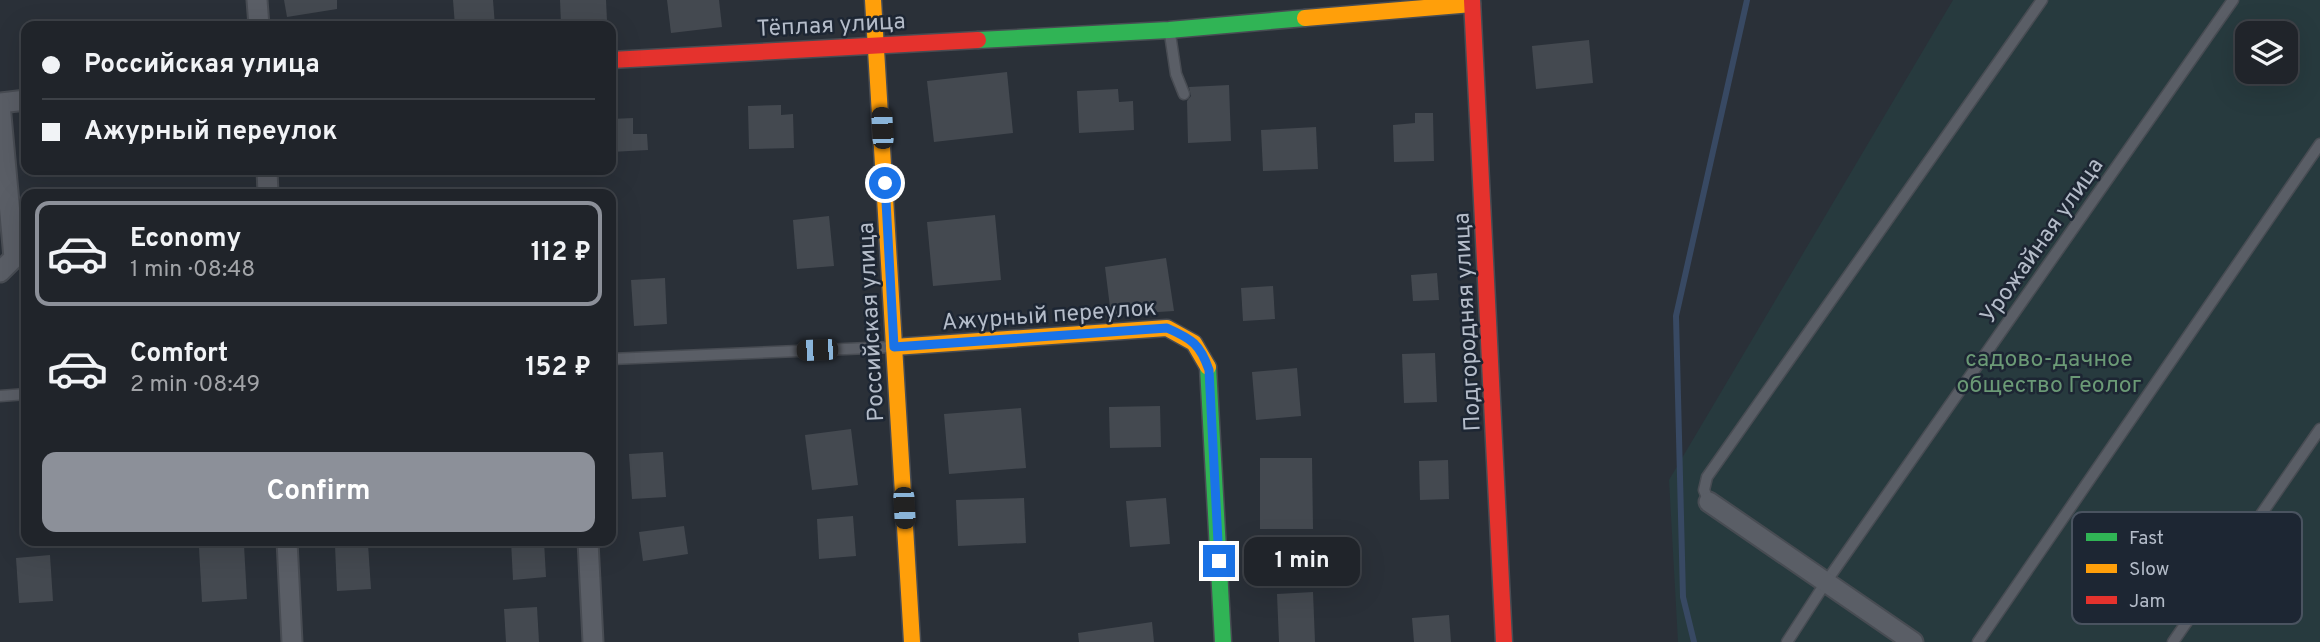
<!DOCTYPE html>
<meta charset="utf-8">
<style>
body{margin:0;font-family:Overpass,sans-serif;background:#282c32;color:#f1f3f6;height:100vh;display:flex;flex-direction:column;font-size:26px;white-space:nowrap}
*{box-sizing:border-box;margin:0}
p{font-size:23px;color:#a2a4a8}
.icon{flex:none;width:38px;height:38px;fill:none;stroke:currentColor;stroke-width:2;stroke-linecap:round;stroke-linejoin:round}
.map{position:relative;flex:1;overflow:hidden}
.panel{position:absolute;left:21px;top:189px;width:595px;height:357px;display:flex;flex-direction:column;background:#20242a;border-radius:14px;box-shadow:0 7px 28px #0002,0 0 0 2px #3d4147}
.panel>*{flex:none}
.guide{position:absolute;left:21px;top:21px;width:595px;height:154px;border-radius:14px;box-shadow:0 7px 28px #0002,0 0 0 2px #3d4147;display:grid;align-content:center;height:154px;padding:0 21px;background:#20242a}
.tools{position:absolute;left:2235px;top:21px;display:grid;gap:14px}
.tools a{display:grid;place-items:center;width:63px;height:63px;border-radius:14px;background:#20242a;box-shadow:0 7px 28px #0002,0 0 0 2px #3d4147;font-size:35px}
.end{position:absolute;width:32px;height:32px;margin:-16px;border:9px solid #1a73e8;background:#fff;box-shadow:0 0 0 4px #fff}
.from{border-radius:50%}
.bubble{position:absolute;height:49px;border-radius:14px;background:#20242a;box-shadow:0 7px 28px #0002,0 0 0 2px #3d4147;font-size:23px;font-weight:700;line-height:49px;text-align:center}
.car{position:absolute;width:21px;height:42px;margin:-21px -10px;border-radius:9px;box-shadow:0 0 5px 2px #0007;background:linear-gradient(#222 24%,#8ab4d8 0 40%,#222 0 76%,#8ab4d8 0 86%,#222 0)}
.guide b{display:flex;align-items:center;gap:24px;height:66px;font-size:26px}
.guide b+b{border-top:2px solid #3d4147}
.guide i{width:18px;height:18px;background:#f1f3f6}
ul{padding:12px 0 0;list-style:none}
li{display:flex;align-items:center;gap:21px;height:105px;margin:0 14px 10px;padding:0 7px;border:4px solid transparent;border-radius:14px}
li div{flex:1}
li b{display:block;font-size:26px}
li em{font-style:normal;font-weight:700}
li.current{border-color:#8c9099}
li>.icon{width:63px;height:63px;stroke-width:1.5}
.cta{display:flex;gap:14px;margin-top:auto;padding:14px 21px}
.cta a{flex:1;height:80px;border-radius:14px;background:#8c9099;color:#fff;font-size:28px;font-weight:700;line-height:80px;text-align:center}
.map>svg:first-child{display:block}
.green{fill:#273a3e;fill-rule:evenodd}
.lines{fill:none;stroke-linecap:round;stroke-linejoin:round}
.stream{stroke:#384963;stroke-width:6}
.building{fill:#444950}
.lane-casing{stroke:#484c53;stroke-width:13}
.street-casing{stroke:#484c53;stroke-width:23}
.fast-casing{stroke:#484c53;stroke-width:19}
.slow-casing{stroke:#484c53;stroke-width:19}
.jam-casing{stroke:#484c53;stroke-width:19}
.lane{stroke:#5a5e66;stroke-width:10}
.street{stroke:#5a5e66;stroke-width:19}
.fast{stroke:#30b455;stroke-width:16}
.slow{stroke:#ff9f0a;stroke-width:16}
.jam{stroke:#e5322d;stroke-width:16}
.route{stroke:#1a73e8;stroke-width:9}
.labels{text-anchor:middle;stroke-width:5;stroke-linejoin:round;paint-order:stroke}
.street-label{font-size:23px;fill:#b4bcc9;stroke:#1d2633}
.park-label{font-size:23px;fill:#6b9a76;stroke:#1d2633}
.key{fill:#1d2633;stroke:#4a5360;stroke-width:2}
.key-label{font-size:19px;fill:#b4bcc9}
</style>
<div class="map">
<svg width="2320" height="642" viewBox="0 0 2320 642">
<rect width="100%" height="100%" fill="#2a3038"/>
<path class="green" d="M1953 0H2320V642H1678L1669 480ZM2247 33H2286V72H2247Z"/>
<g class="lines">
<path class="stream" d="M1694 642 1683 597 1676 316 1747 0"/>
</g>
<g class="building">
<path d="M284 0H337V9L287 17Z"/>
<path d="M453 0H493L495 26H455Z"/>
<path d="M560 0H606L607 21 561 24Z"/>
<path d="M667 0H719L722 27 671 33Z"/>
<path d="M1589 40 1593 83 1536 89 1532 46Z"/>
<path d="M1007 72 1013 133 934 142 927 81Z"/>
<path d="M1229 85 1231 141 1188 143 1187 101 1191 96 1189 87Z"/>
<path d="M1118 89 1119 102 1133 101 1134 130 1079 133 1077 91Z"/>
<path d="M781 105V115L793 114 794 148 749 149 748 106Z"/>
<path d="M1415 113H1433L1434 161 1394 162 1393 125 1415 123Z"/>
<path d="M633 118V134H647L648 150 611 152V119Z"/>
<path d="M1316 127 1318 169 1263 171 1261 130Z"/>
<path d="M995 215 1001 280 933 286 927 222Z"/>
<path d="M829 216 834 266 797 269 793 220Z"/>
<path d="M1166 258 1174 311 1111 315 1105 267Z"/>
<path d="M1437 273 1439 300 1413 301 1411 275Z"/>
<path d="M665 278 667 324 634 326 631 280Z"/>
<path d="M1273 286 1275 319 1243 321 1241 288Z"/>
<path d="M1435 353 1437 402 1404 403 1402 354Z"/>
<path d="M1297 368 1301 416 1256 420 1252 372Z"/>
<path d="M1160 406 1161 447 1110 448 1109 407Z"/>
<path d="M1021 408 1026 468 949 474 944 414Z"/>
<path d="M851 429 858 485 812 490 805 435Z"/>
<path d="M663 452 666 497 632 499 629 454Z"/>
<path d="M1260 458H1312L1313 529H1260Z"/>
<path d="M1448 460 1449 499 1420 500 1419 461Z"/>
<path d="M1024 498 1026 543 958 546 956 500Z"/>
<path d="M1166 498 1170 544 1130 547 1126 501Z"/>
<path d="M853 516 856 556 819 559 817 519Z"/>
<path d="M684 526 688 554 643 561 639 532Z"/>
<path d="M511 541H544L546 577 513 580Z"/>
<path d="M368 544 371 589 337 591 335 546Z"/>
<path d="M244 545 247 599 202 602 199 548Z"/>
<path d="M50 555 53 601 19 603 16 558Z"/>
<path d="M1313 592 1315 642H1279L1277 594Z"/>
<path d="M537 607 539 642H506L504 609Z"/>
<path d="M1449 615 1451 642H1414L1412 618Z"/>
<path d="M1152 622 1154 642H1079L1078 633Z"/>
</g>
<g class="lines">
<g class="lane-casing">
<g id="lane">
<path d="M1170 34 1176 74 1184 94"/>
<path d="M611 359 893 347"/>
<path d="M0 396 26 394"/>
<path d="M1709 502 1704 490 1707 477 2042 0"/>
<path d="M1787 642 1826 582 2233 0"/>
<path d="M1978 642 2320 144"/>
<path d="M2173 642 2320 429"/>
</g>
</g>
<g class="street-casing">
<g id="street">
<path d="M257 0 259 26"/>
<path d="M0 103 26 100"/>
<path d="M0 104 14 258 0 272"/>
<path d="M267 170 268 194"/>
<path d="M1709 502 1913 642"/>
<path d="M287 541 292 642"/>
<path d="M588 541 593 642"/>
</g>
</g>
<g class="fast-casing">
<g id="fast">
<path d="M978 40 1169 30 1305 18"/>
<path d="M1208 367 1223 642"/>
</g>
</g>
<g class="slow-casing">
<g id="slow">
<path d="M873 0 912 642"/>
<path d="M1305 18 1472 4"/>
<path d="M894 347 1167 328 1194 343 1208 367"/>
</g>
</g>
<g class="jam-casing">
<g id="jam">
<path d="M1472 0 1504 642"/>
<path d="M611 60 978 40"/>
</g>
</g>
<use href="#lane" class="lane"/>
<use href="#street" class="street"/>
<use href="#fast" class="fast"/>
<use href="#slow" class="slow"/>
<use href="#jam" class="jam"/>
</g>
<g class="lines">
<path class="route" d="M885 183 894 347 1167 328C1192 339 1200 344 1209 370L1219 561"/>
</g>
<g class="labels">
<g class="street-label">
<text transform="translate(831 24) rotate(-3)" y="8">Тёплая улица</text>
<text transform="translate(2041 240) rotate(-55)" y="8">Урожайная улица</text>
<text transform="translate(1049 314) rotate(-4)" y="8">Ажурный переулок</text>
<text transform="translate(870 322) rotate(-93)" y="8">Российская улица</text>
<text transform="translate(1466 322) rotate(-93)" y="8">Подгородняя улица</text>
</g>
<g class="park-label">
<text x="2049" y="366">садово-дачное<tspan x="2049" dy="26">общество Геолог</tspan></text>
</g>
</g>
<rect x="2072" y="512" width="230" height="112" rx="10" class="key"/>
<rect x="2086" y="533" width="31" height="8" fill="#30b455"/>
<rect x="2086" y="564" width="31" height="9" fill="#ff9f0a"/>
<rect x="2086" y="596" width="31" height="8" fill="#e5322d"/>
<g class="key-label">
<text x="2129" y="544">Fast</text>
<text x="2129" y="575">Slow</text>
<text x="2129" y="607">Jam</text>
</g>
</svg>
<div class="tools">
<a><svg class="icon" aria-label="layers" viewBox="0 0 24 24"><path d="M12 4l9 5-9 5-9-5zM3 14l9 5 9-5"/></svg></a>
</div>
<i class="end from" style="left:885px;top:183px"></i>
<i class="end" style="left:1219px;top:561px"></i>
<div class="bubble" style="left:1244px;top:537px;width:116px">1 min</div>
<i class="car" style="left:882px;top:128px;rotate:357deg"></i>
<i class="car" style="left:817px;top:350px;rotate:268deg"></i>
<i class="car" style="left:904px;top:508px;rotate:177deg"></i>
<div class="guide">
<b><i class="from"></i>Российская улица</b>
<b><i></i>Ажурный переулок</b>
</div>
<section class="panel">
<ul>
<li class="current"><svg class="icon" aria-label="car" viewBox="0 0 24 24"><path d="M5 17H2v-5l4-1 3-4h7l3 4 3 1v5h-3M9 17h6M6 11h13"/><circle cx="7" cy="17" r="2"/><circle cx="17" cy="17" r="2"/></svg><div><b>Economy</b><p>1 min · 08:48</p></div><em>112 ₽</em></li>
<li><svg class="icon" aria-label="car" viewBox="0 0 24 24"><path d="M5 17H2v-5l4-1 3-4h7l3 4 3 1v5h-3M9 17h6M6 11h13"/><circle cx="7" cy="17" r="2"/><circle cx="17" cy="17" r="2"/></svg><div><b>Comfort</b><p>2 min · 08:49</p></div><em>152 ₽</em></li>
</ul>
<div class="cta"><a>Confirm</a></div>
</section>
</div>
